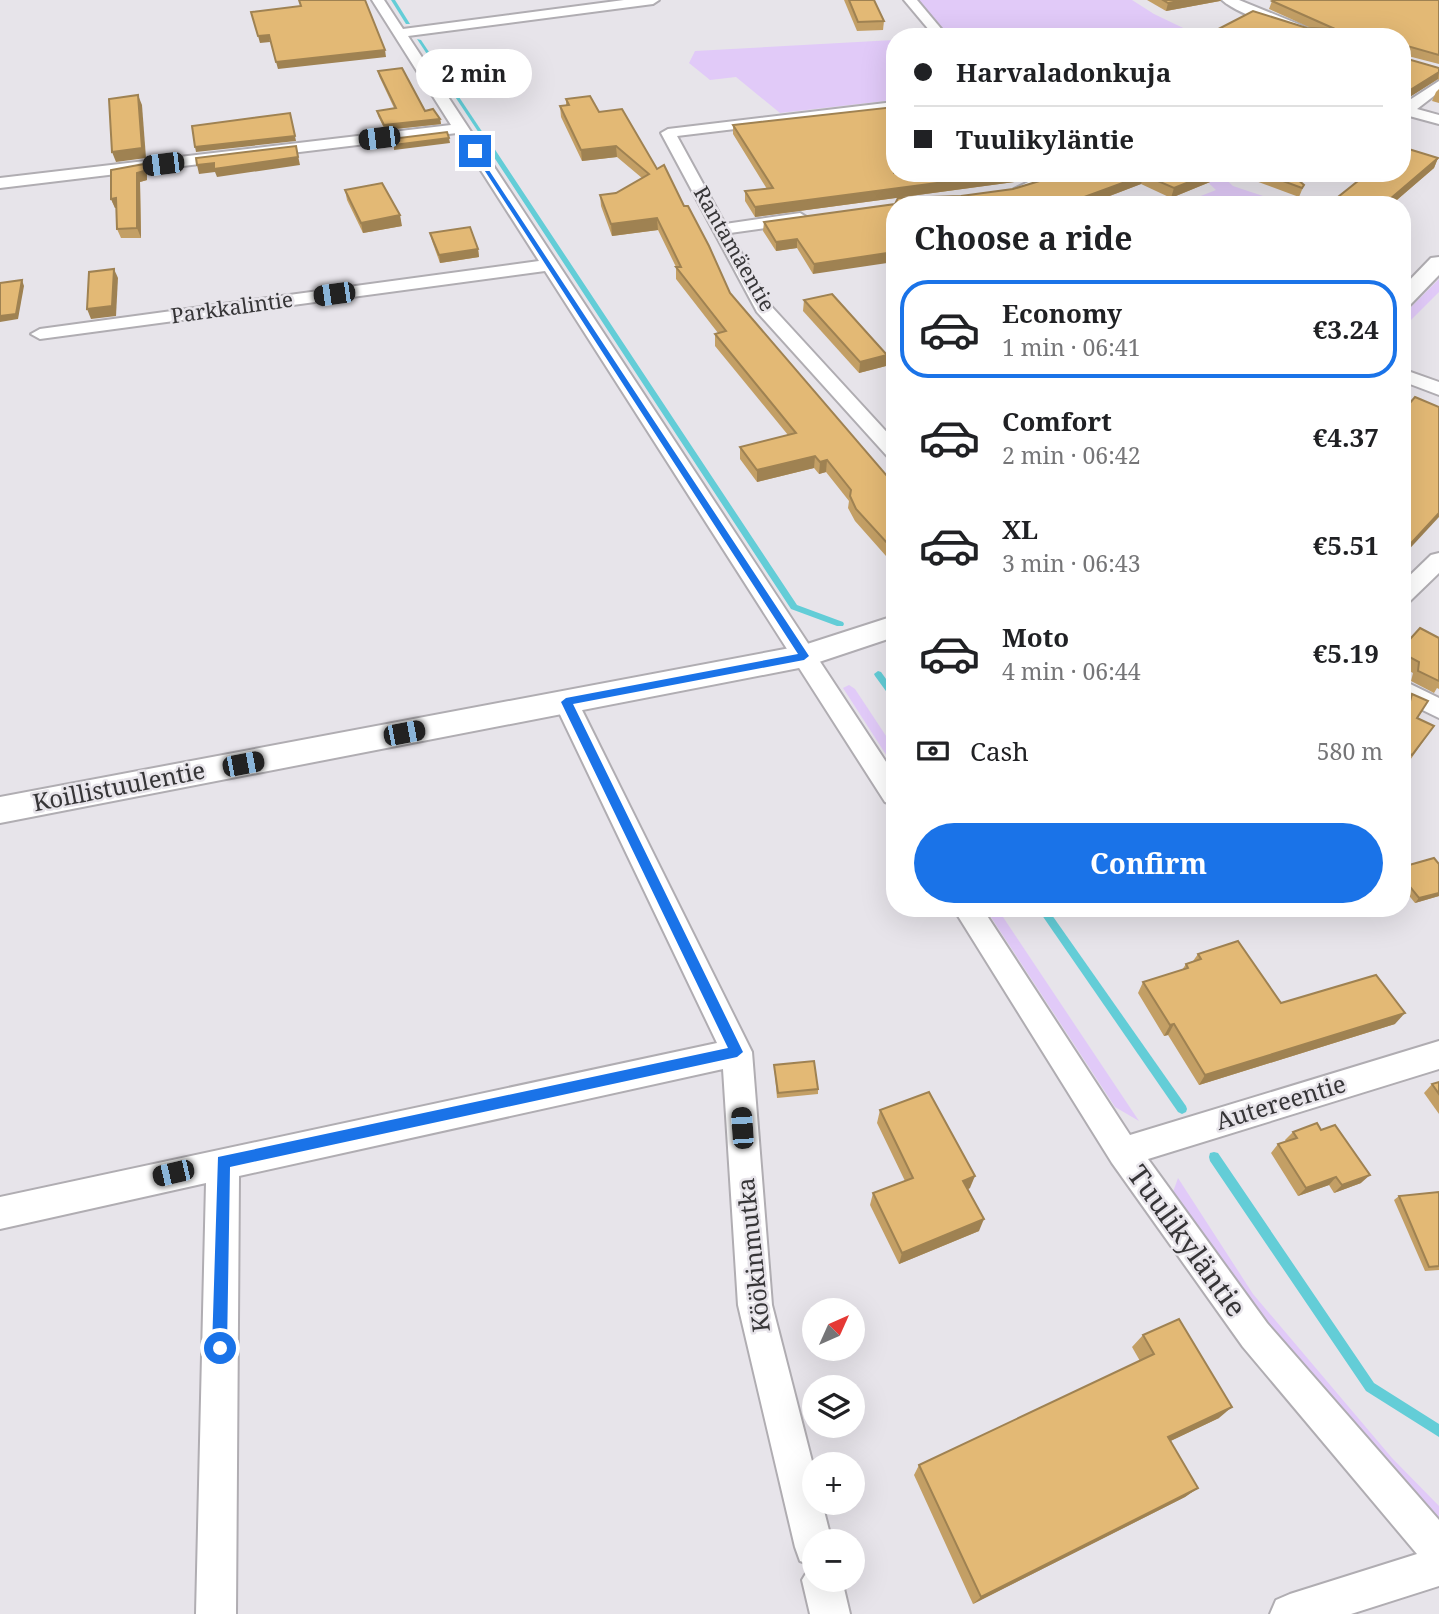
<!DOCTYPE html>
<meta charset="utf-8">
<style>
body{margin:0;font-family:"Noto Serif",serif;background:#f6f6f6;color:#202124;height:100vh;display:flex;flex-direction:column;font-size:26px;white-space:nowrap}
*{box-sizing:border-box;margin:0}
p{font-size:23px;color:#757577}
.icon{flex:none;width:38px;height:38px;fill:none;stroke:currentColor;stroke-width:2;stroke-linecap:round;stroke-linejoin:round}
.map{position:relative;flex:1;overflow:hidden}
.side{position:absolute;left:886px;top:196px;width:525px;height:721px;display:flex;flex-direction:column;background:#fff;border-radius:28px;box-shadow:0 7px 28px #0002}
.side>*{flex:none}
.hud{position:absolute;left:886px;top:28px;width:525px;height:154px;border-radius:28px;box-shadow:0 7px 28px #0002;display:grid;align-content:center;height:154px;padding:0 28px;background:#fff}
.needle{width:46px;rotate:45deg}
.fabs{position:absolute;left:802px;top:1298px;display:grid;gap:14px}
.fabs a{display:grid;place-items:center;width:63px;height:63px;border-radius:50%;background:#fff;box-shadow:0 7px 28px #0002;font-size:35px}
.end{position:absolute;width:32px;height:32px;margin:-16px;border:9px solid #1a73e8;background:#fff;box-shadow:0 0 0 4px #fff}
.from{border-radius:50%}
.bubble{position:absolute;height:49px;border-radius:24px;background:#fff;box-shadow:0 7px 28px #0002;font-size:23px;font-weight:700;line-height:49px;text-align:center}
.car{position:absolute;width:21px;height:42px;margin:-21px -10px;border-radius:9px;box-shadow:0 0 5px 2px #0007;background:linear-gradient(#222 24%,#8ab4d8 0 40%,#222 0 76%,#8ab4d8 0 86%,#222 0)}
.hud b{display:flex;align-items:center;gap:24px;height:66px;font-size:26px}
.hud b+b{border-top:2px solid #e0e0e0}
.hud i{width:18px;height:18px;background:#202124}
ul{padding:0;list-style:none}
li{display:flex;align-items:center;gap:21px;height:98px;margin:0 14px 10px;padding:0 14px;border:4px solid transparent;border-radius:28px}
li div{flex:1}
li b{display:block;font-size:26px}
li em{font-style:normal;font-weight:700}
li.selected{border-color:#1a73e8}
li>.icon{width:63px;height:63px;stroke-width:1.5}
h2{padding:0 28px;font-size:32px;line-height:84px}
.pay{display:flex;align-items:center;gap:18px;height:77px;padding:0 28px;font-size:26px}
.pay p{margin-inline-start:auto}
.primary-button{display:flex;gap:14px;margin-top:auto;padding:14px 28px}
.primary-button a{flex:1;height:80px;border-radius:42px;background:#1a73e8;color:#fff;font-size:28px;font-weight:700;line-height:80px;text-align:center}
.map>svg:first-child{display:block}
.green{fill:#e1caf8}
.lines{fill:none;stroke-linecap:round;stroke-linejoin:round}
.stream{fill:#63cdd7;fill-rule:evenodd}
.minor-casing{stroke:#b0adb2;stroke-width:4}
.tertiary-casing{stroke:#b0adb2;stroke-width:4}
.minor{fill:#fff;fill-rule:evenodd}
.tertiary{fill:#fff;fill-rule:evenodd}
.wall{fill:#c39f65}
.shaded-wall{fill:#9f8252}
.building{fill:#e3b975;stroke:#9f8252;stroke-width:2}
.route{fill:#1a73e8}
.labels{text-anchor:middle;stroke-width:5;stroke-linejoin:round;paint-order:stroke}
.far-street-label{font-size:21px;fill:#363537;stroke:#e7e4ea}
.street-label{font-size:24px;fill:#363537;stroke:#e7e4ea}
.near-street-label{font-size:28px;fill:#363537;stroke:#e7e4ea}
</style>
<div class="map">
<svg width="1439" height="1614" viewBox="0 0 1439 1614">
<rect width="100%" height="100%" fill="#e7e4ea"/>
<g class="green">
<path d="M915 0H1132L1154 14 1202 37H947Z"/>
<path d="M894 40V100L780 113 736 77 710 80 689 63 695 51Z"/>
<path d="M1198 173H1219L1233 186 1290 205H1178L1216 190Z"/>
<path d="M1439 279V292L1402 329V316Z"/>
<path d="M849 685 855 689 894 748V767L843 688Z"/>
<path d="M985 908H997L1139 1121 1115 1107Z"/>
<path d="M1178 1178 1253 1294 1392 1458 1439 1506V1528L1239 1296 1172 1195Z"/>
</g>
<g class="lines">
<g class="stream">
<path d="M391 0H395L410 24H406Z"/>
<path d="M417 39 421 40 483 133V134L479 133Z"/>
<path d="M487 140 490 142 797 605 843 622 844 624 843 626H837L791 609 484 142Z"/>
<path d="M878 671 881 672 894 690V699L891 698 875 676 874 674Z"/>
<path d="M1037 908H1047L1186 1106 1187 1109 1186 1112 1182 1114 1178 1112Z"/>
<path d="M1214 1152 1218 1153 1374 1383 1439 1424V1437L1366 1391 1210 1161 1209 1157 1210 1153Z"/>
</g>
<g class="minor-casing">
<g id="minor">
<path d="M372 0H384L403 29 624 0H659L653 4 408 36 894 774V805L885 802 545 271 40 339 31 334 40 329 539 261 457 133 0 188V178L451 125Z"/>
<path d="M904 0H917L948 37H935Z"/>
<path d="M1222 0H1239L1330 37C1305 37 1241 17 1222 0Z"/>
<path d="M1439 81V92L1417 109 1439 115V124L1402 114V105Z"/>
<path d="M894 102V110L677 136 725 224 800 213 808 218 800 223 730 233 771 306 894 440V458L887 456 757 312 661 133 668 129Z"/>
<path d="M1047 173H1069L1028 192H1016L1014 189Z"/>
<path d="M1402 369 1439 382V395L1402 381Z"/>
<path d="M1439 553V573L1410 601 1402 604V583L1431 555Z"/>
<path d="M1402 680 1439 698V718L1402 700Z"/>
<path d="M566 693 575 696 578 702 752 1052 772 1305 814 1469V1503H822L832 1542H814V1580H842L850 1614H810L802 1580 811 1565 800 1561 795 1547 738 1305 723 1069 239 1176 236 1614H196L206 1183 0 1229V1197L717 1043 554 702 557 696Z"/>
<path d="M953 908H982L1130 1135 1439 1041V1069L1148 1159 1267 1323 1439 1520V1586L1351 1614H1270L1276 1600 1290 1594 1417 1554 1243 1347 1112 1163Z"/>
</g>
</g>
<g class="tertiary-casing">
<g id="tertiary">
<path d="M1439 257V275L1410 305 1402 307V288L1431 258Z"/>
<path d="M894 616V637L804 667 0 823V797L801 646Z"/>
</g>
</g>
<use href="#minor" class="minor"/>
<use href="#tertiary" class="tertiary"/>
</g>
<g class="wall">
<path d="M844 0H874L884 21 883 30 857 31Z"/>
<path d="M1147 0H1221L1220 1 1166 11Z"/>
<path d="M1439 0V64L1404 55V58L1439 72V80L1438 79 1403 101 1402 105V37L1307 28H1311L1269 9 1272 1Z"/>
<path d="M378 71 425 111 440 119 441 124 385 130 378 116 377 111 394 108 379 76Z"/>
<path d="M1439 89V103L1432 101 1436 92Z"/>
<path d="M566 99 599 112 657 169 684 206 730 293 894 484V560L886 556 855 521 848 508 849 501 826 472 819 474 814 468 757 482 740 459V447L788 435 715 346V334L718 333 676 279V267L658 230 612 236 601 206 600 195 616 193 642 178 617 157 582 161 561 117 560 106 566 105Z"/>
<path d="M733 125 894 173H1040L1022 181 755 217 745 201V191L767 189 733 134Z"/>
<path d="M1438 158 1434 168 1391 205H1335L1338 197Z"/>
<path d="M144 164 147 173V180L140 182 141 238H121L117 229 116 208H115L111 199Z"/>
<path d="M1080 173H1232L1171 198 1141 184 1086 205H894L813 274 797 248 776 251 763 231 764 222 961 196 1013 189 1063 179Z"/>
<path d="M1234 173H1290L1304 185 1299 197Z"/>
<path d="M345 190 402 226 363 233 347 200Z"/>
<path d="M430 233 478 249 479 257 440 263 432 241Z"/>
<path d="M804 300 886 366 859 373 803 311Z"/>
<path d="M1439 638V689L1437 688 1434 693 1411 681 1413 673 1402 667V648Z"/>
<path d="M1412 694 1417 718 1434 726 1406 766 1402 764V706L1405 707Z"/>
<path d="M1402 867 1439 896 1415 903 1402 887Z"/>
<path d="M1198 954 1281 1003 1395 1024 1199 1085 1168 1035 1164 1036 1138 993 1143 982 1182 970 1186 964 1193 961Z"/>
<path d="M774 1065 818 1089V1094L777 1098Z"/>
<path d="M1439 1082V1114L1424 1093 1432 1084Z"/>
<path d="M880 1110 970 1188 968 1189 979 1231 899 1264 870 1205 873 1193 905 1181 877 1123Z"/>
<path d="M1293 1132 1361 1183 1334 1193 1329 1185 1298 1196 1271 1153 1278 1144 1286 1142 1285 1140Z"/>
<path d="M1439 1192V1270L1425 1271 1394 1200 1399 1196Z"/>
<path d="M1143 1335 1219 1418 1170 1441 1198 1488 1185 1497 973 1604 914 1475 919 1465 1140 1361 1132 1347Z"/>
</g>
<g class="shaded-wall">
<path d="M1184 0H1221L1220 1 1166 11 1168 3Z"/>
<path d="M269 35 270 42 260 43 258 36Z"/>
<path d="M385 50 386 57 278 69 276 62Z"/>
<path d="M1439 72 1438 79 1402 102 1404 94Z"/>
<path d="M138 95 142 105 146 158 116 162 112 152Z"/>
<path d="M290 113 296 141 196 152 195 147Z"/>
<path d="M440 119 441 124 385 130 384 125Z"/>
<path d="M449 138 450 143 394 150V145Z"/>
<path d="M296 146 300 165 217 177 215 172 199 174 197 165Z"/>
<path d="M616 146 617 157 582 161 581 150Z"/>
<path d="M1438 158 1434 168 1391 205H1383Z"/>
<path d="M144 164 147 173V180L140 182 141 238 137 228V173Z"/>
<path d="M1013 173H1040L1022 181 755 217V207Z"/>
<path d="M1212 173H1232L1171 198 1174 188Z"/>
<path d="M1144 175 1141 184 1086 205H1075L1076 200Z"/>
<path d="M116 198 119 207 115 208 111 199Z"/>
<path d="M400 215 402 226 363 233 361 223Z"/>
<path d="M657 218 658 230 612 236 611 224Z"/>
<path d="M797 239V248L776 251V242Z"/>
<path d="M478 249 479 257 440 263 439 255Z"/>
<path d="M894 252V262L813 274 814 264Z"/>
<path d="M114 269 118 278 116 316 91 319 87 309Z"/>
<path d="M22 280 24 286 18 319 0 322V316Z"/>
<path d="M887 355 886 366 859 373 860 362Z"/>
<path d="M815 456 814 468 757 482V470Z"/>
<path d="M827 460 826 472 819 474 820 462Z"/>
<path d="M1439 513V517L1402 557V553Z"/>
<path d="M1439 893V896L1415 903 1419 898Z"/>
<path d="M1405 1013 1395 1024 1199 1085 1205 1075Z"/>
<path d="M1174 1024 1168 1035 1164 1036 1170 1025Z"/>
<path d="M1370 1175 1361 1183 1334 1193 1342 1185Z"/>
<path d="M975 1176 970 1188 959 1193 963 1181Z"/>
<path d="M1336 1177 1329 1185 1298 1196 1306 1188Z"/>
<path d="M984 1219 979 1231 899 1264 902 1253Z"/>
<path d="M1232 1407 1219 1418 1156 1448 1168 1437Z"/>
<path d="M1198 1488 1185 1497 973 1604 981 1597Z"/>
</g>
<g class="building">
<path d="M299 0H365L385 50 276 62 269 35 258 36 251 12 301 6Z"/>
<path d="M849 0H874L884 21 858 22Z"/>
<path d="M1163 0H1184L1168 3Z"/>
<path d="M1274 0H1439V55L1404 45V58L1439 68V72L1404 94 1402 102V37H1203L1253 11 1307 28 1335 29 1272 1Z"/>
<path d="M402 68 425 111 433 109 440 119 384 125 377 111 396 108 378 71Z"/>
<path d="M138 95 142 148 112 152 109 99Z"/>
<path d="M590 96 599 112 622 109 657 169 664 165 684 206H688L709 246 730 293 894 484V547L888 544 856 509 850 496 851 490 827 460 820 462 815 456 757 470 740 447 796 433 715 334 726 331 676 267H681L657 218 611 224 600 195 616 193 649 174 616 146 581 150 560 106 569 105 566 99Z"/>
<path d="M894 107V173H1013L755 207 745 191 773 188 733 125Z"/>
<path d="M290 113 295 136 195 147 192 126Z"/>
<path d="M447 132 449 138 394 145 391 139Z"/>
<path d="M296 146 298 157 214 169V163L197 165 196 158Z"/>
<path d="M1402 147 1438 158 1383 205H1359L1338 197 1368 173H1402Z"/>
<path d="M144 164V171L137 173V228L117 229 116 198 111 199V170Z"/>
<path d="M1080 173H1212L1174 188 1144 175 1076 200 1083 205H894V221L892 222 894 225V227H892L894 230V252L814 264 797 239 776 242 764 222 895 204 898 198 961 196 1013 189 1059 175 1063 179Z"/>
<path d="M1261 173H1290L1304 185 1302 188Z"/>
<path d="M382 183 400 215 361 223 345 190Z"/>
<path d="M470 227 478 249 439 255 430 233Z"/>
<path d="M114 269 112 306 87 309 89 272Z"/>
<path d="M22 280 16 314 0 316V283Z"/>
<path d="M832 294 887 355 860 362 804 300Z"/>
<path d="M1415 397 1439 407V513L1402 553V412Z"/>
<path d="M1420 628 1439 638V681L1418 671 1419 662 1402 653V648Z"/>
<path d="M1412 694 1428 701 1417 718 1434 726 1412 755 1402 750V706L1408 709Z"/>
<path d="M1434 858 1439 864V893L1419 898 1402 877V867Z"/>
<path d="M1238 941 1281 1003 1376 975 1405 1013 1205 1075 1174 1024 1170 1025 1143 982 1188 968 1186 964 1201 959 1198 954Z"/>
<path d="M814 1061 818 1089 778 1093 774 1065Z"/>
<path d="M1439 1082V1094L1432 1084Z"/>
<path d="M929 1092 975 1176 963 1181 984 1219 902 1253 873 1193 913 1178 880 1110Z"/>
<path d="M1317 1123 1321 1130 1335 1125 1370 1175 1342 1185 1336 1177 1306 1188 1278 1144 1297 1138 1293 1132Z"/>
<path d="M1439 1192V1266L1429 1267 1399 1196Z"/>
<path d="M1179 1319 1232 1407 1168 1437 1198 1488 981 1597 919 1465 1154 1354 1143 1335Z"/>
</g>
<path class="route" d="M475 149 809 656 804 660 573 704 743 1052 737 1057 230 1167 227 1348 220 1356 212 1348 218 1157 728 1048 561 702 566 698 798 654 472 151Z"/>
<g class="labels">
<g class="far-street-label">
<text transform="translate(734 249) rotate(60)" y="7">Rantamäentie</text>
<text transform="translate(232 308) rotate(-8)" y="7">Parkkalintie</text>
</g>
<g class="street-label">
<text transform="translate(119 787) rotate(-11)" y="8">Koillistuulentie</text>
<text transform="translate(1281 1103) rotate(-17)" y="8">Autereentie</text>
<text transform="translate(754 1255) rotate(-96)" y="8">Köökinmutka</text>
</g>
<g class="near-street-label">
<text transform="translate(1187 1241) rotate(54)" y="10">Tuulikyläntie</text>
</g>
</g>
</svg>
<div class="fabs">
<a><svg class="needle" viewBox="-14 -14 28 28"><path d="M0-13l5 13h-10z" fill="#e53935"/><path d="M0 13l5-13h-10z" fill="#757577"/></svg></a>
<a><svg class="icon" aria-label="layers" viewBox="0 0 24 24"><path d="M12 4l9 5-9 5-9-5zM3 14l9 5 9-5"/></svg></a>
<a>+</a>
<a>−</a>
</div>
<i class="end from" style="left:220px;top:1348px"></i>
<i class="end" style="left:475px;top:151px"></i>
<div class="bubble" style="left:416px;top:49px;width:116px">2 min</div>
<i class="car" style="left:379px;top:138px;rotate:263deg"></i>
<i class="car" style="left:163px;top:164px;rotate:263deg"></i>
<i class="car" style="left:334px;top:294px;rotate:262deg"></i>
<i class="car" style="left:404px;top:733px;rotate:79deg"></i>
<i class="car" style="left:243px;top:764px;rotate:79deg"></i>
<i class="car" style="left:742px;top:1128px;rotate:356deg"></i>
<i class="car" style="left:173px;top:1173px;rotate:257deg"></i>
<div class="hud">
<b><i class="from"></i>Harvaladonkuja</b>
<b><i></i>Tuulikyläntie</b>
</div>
<section class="side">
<h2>Choose a ride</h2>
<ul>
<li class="selected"><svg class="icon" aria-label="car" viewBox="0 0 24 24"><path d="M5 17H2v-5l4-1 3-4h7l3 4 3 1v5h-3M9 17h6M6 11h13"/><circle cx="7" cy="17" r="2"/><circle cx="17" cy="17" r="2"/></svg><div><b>Economy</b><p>1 min · 06:41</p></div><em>€3.24</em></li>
<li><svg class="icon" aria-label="car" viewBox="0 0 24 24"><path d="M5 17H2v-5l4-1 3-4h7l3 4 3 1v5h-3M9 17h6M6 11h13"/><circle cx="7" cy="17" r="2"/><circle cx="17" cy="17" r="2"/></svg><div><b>Comfort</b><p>2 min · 06:42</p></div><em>€4.37</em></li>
<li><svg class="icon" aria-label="car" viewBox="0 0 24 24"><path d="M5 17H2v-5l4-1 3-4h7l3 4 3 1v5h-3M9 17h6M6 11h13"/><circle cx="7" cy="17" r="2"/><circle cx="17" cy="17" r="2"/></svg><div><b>XL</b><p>3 min · 06:43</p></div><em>€5.51</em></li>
<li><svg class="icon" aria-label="car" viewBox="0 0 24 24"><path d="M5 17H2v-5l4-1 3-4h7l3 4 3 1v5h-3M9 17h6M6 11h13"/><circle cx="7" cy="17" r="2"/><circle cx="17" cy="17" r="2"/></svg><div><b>Moto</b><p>4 min · 06:44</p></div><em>€5.19</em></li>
</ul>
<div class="pay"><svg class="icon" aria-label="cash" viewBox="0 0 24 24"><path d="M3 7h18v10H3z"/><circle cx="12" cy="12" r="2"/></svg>Cash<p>580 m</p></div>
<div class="primary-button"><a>Confirm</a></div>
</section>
</div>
